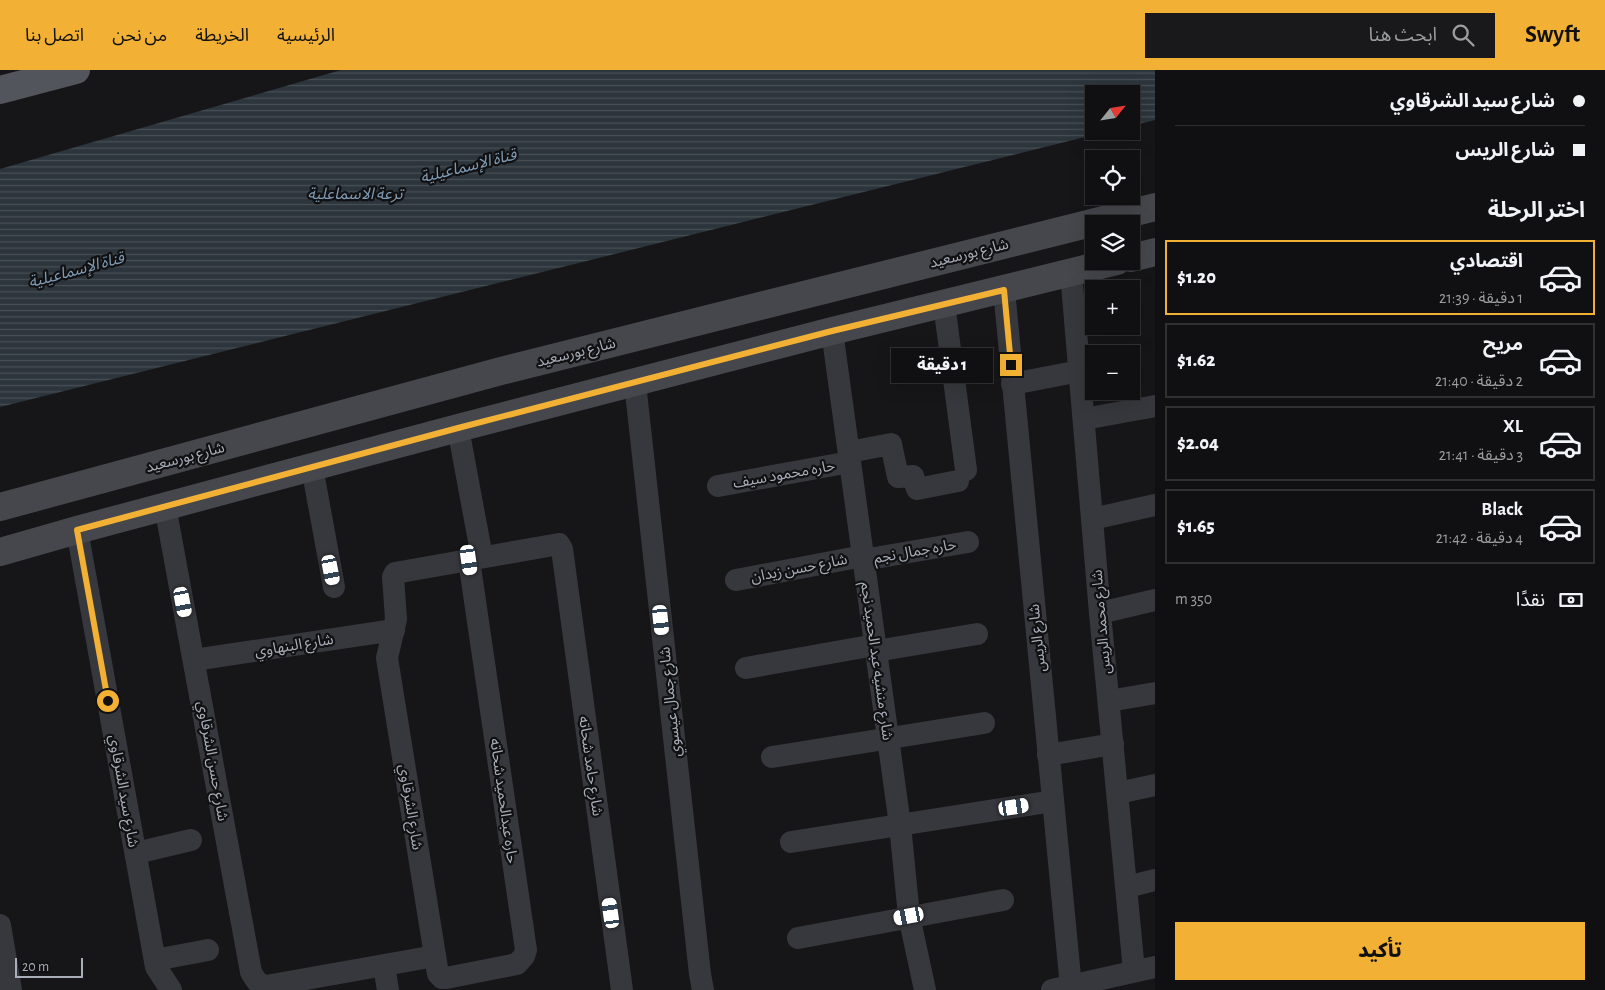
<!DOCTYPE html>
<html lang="ar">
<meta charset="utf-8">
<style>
body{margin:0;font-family:"Alegreya Sans","Noto Sans Arabic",sans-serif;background:#19191b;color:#f1f3f6;direction:rtl;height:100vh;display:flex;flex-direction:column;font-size:19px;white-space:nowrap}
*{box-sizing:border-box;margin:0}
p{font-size:16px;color:#9c9d9f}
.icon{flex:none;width:28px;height:28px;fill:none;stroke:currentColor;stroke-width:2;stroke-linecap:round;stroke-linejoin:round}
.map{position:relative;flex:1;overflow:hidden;direction:ltr}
.drawer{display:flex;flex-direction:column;background:#101012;width:450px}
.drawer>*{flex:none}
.guide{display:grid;align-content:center;height:110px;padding:0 20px;background:#101012}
.needle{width:32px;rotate:60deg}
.tools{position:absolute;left:1085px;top:15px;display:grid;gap:10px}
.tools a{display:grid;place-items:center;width:55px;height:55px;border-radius:0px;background:#101012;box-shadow:0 5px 20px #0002,0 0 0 1px #303032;font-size:25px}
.scale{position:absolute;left:15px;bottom:12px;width:68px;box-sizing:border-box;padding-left:5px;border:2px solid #a8adb8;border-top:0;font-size:14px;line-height:18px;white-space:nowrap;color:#a8adb8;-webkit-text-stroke:4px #111113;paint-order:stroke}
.end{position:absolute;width:22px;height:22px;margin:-11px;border:6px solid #f2b134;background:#111;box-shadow:0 0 0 2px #111}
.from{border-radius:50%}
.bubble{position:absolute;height:35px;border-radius:0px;background:#101012;box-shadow:0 5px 20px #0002,0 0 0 1px #303032;font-size:16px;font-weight:800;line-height:35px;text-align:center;direction:rtl}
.car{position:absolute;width:15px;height:30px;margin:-15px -8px;border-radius:6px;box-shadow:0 0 4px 1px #0007;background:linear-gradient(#fff 24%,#345 0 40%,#fff 0 76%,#345 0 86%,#fff 0)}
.guide b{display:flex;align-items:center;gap:18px;height:48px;font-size:19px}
.guide b+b{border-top:1px solid #303032}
.guide i{width:12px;height:12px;background:#f1f3f6}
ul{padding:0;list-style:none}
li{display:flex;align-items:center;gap:15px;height:75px;margin:0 10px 8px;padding:0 10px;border:2px solid #303032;border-radius:0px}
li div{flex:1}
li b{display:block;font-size:19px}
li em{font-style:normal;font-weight:800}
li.on{border-color:#f2b134}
li>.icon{width:45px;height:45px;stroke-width:1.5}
h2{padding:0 20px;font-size:22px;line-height:60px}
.pay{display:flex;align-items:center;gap:12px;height:55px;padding:0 20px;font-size:19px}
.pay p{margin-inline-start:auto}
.cta{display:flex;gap:10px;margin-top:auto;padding:10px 20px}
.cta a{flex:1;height:58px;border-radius:0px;background:#f2b134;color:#111;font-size:20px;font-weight:800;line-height:58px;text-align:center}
header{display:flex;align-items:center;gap:30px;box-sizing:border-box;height:70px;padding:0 25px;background:#f2b134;color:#111}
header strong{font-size:24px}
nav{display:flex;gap:28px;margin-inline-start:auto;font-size:18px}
.search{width:350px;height:45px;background:#19191b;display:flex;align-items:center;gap:12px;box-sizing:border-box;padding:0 18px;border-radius:0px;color:#9c9d9f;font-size:19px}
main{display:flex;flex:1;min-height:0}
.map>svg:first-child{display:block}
.water{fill:url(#water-rules)}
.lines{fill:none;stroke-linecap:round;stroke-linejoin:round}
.minor{stroke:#37383d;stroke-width:22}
.secondary{stroke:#45474d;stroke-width:28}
.primary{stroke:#53555c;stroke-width:28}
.route{stroke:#f2b134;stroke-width:6}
.labels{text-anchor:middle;stroke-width:4.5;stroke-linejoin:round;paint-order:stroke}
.street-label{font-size:15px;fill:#a8adb8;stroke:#111113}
.water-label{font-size:16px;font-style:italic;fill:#7f9bb3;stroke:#111113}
</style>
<header>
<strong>Swyft</strong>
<div class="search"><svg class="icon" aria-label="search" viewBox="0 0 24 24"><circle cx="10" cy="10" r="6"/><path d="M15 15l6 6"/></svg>ابحث هنا</div>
<nav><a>الرئيسية</a><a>الخريطة</a><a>من نحن</a><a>اتصل بنا</a></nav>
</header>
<main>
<section class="drawer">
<div class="guide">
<b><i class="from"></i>شارع سيد الشرقاوي</b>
<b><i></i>شارع الريس</b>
</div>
<h2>اختر الرحلة</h2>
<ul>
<li class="on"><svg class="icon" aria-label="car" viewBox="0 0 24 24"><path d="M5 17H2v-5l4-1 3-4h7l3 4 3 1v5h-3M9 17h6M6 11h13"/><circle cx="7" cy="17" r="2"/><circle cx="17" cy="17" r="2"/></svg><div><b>اقتصادي</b><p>1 دقيقة · 21:39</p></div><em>$1.20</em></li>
<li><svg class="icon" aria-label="car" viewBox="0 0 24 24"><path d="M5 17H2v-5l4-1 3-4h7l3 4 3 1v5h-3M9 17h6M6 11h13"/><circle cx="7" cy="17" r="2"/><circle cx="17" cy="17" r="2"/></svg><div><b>مريح</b><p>2 دقيقة · 21:40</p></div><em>$1.62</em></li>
<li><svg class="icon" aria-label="car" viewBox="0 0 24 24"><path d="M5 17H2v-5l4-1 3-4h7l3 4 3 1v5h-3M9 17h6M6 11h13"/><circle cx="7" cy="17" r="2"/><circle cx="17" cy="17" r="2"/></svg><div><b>XL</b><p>3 دقيقة · 21:41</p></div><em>$2.04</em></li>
<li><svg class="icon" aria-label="car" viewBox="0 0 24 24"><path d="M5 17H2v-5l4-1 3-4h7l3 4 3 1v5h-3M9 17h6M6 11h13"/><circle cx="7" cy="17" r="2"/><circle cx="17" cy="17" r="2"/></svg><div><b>Black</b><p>4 دقيقة · 21:42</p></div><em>$1.65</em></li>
</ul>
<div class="pay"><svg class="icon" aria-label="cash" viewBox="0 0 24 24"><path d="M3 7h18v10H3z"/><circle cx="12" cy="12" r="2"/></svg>نقدًا<p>350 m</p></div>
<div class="cta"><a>تأكيد</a></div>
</section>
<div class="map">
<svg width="1155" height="920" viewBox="0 0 1155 920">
<defs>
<pattern id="water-rules" width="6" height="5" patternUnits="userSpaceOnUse" patternTransform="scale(1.25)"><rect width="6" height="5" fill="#2c353c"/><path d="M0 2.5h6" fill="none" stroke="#485056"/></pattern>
</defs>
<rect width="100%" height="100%" fill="#161618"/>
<path class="water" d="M341 0H1155V50L1131 56V24H1094V61H1109L0 337V99Z"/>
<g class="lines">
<g class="minor">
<path d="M1071 203 1100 543 1134 901"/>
<path d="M1004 220 1071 917"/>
<path d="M944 234 966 400"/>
<path d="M832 261 900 755 909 846 925 920"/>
<path d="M635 313 700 904 703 920"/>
<path d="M1012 314 1080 301"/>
<path d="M1084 349 1155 336"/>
<path d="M458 358 482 487"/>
<path d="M849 382 891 374 898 407 913 406 917 419 958 411"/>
<path d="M312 397 334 517"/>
<path d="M718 416 850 392"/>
<path d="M165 436 251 902C255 909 258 915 266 916L435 886"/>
<path d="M1092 449 1155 435"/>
<path d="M77 460 156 897 171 920"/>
<path d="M469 490 526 880 524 886 517 894 446 908H442L438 904 387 588 396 549 393 507 395 503 559 474 562 479 622 920"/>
<path d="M863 490 968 472"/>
<path d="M736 510 863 486"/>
<path d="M1100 543 1155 530"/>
<path d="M876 581 977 564"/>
<path d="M194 590 394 560"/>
<path d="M746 598 875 575"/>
<path d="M1109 631 1155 623"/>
<path d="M1048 685 1113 674"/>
<path d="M772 687 984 653"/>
<path d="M1118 723 1155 715"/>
<path d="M791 772 1053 731"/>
<path d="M136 783 191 770"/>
<path d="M1127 817 1155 810"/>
<path d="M0 855 11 920"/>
<path d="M798 868 1003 830"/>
<path d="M155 890 208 880"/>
<path d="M384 896 388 920"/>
<path d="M1052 920 1155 897"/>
</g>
<g class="secondary">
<path d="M1131 188 1155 182"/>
<path d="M0 437 501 301 1155 137"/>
<path d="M0 482 77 460 458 358 832 261 1117 191"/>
</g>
<path class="primary" d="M0 20 76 0"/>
</g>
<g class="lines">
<path class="route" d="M108 631 77 460 458 358 832 261 1004 220 1011 295"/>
</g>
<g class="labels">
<g class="street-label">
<text transform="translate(969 183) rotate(-14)" y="5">شارع بورسعيد</text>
<text transform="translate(576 282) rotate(-14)" y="5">شارع بورسعيد</text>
<text transform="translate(185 387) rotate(-15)" y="5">شارع بورسعيد</text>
<text transform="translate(784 404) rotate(-10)" y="5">حاره محمود سيف</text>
<text transform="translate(915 481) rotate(-10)" y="5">حاره جمال نجم</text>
<text transform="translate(799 498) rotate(-11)" y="5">شارع حسن زيدان</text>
<text transform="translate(1101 552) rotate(-95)" y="5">شارع محمد الريس</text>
<text transform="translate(1037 568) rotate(-96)" y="5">شارع الريس</text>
<text transform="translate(294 575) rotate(-9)" y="5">شارع البنهاوي</text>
<text transform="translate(877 591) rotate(82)" y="5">شارع منشيه عبد الحميد نجم</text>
<text transform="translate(670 632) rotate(-96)" y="5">شارع جمال عيسوي</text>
<text transform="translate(213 691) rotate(80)" y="5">شارع حسن الشرقاوي</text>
<text transform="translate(591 696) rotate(82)" y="5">شارع حامد شحاته</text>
<text transform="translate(124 721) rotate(80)" y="5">شارع سيد الشرقاوي</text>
<text transform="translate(504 731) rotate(82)" y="5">حاره عبدالحميد شحاته</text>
<text transform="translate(411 737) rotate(81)" y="5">شارع الشرقاوي</text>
</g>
<g class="water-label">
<text transform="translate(468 95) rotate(-14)" y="6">قناة الإسماعيلية</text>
<text x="355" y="129">ترعة الاسماعلية</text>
<text transform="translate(76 199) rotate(-15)" y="6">قناة الإسماعيلية</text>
</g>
</g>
</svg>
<div class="tools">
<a><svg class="needle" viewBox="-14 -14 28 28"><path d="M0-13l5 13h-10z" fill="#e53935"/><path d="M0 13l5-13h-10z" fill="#9c9d9f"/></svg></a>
<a><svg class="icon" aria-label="locate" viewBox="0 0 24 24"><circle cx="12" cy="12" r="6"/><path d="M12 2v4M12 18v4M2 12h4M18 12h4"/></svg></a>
<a><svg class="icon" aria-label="layers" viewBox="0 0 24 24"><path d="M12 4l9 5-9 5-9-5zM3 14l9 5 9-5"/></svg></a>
<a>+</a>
<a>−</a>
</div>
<div class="scale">20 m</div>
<i class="end from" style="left:108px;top:631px"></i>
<i class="end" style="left:1011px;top:295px"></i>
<div class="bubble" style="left:891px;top:278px;width:102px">1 دقيقة</div>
<i class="car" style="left:469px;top:490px;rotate:172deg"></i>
<i class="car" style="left:331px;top:500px;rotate:169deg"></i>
<i class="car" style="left:183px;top:532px;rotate:169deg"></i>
<i class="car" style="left:661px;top:550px;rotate:174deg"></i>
<i class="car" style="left:1014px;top:737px;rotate:81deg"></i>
<i class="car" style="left:611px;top:843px;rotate:352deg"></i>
<i class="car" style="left:909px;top:846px;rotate:259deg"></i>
</div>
</main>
